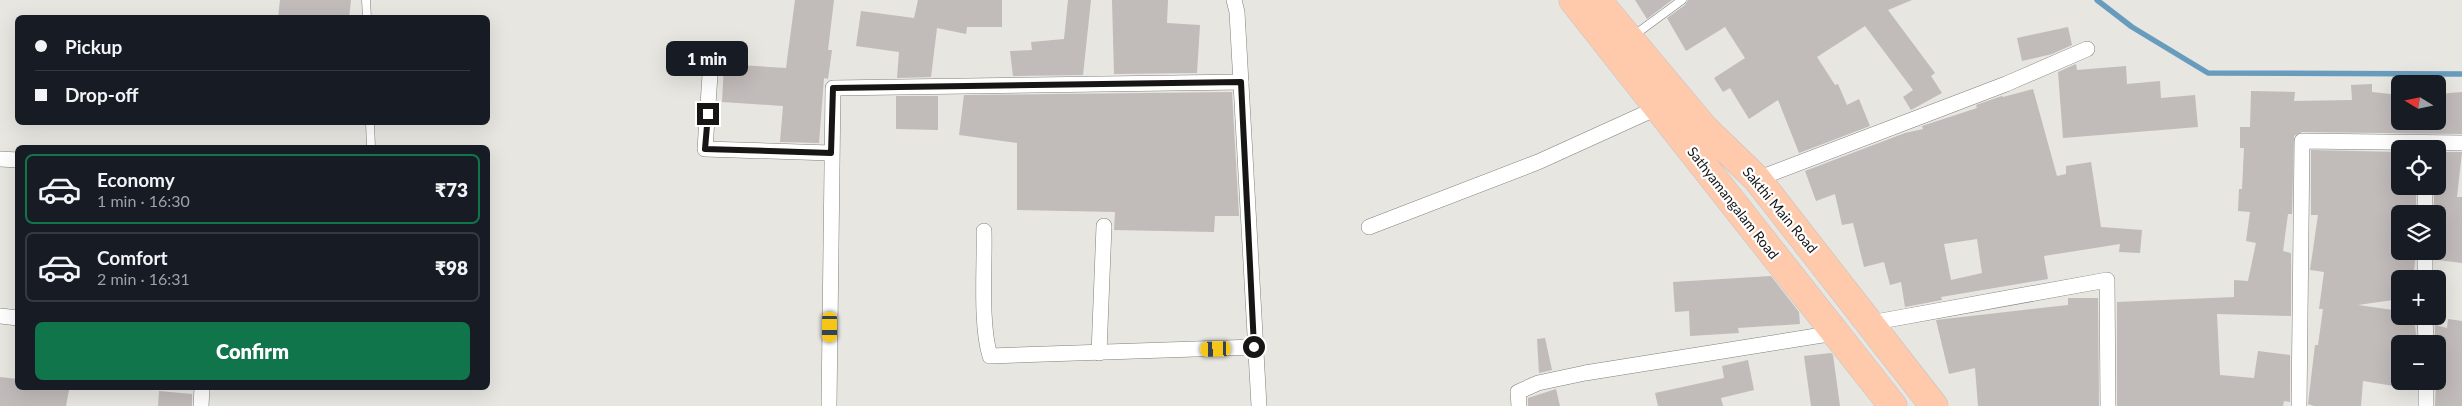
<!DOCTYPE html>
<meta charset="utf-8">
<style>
body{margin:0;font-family:Lato,sans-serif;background:#242831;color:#f1f3f6;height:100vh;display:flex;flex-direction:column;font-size:19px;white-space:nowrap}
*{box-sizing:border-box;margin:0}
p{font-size:16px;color:#9ea1a6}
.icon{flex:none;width:28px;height:28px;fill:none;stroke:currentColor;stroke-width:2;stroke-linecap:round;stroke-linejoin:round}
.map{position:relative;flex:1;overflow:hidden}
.side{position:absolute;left:15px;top:145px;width:475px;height:245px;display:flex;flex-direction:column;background:#171b24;border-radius:8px;box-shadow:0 5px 20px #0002}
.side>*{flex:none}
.hud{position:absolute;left:15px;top:15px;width:475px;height:110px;border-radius:8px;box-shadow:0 5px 20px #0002;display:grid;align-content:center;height:110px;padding:0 20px;background:#171b24}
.needle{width:32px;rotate:280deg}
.buttons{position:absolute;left:2391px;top:75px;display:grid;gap:10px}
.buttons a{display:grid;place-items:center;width:55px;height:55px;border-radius:8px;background:#171b24;box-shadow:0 5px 20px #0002;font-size:25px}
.end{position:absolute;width:22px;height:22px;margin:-11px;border:6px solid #171615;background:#fff;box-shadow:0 0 0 2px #fff}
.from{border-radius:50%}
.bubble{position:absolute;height:35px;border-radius:8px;background:#171b24;box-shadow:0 5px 20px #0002;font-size:16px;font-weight:800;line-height:35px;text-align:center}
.car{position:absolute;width:15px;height:30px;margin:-15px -8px;border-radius:6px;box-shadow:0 0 4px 1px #0007;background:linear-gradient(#f5c518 24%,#345 0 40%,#f5c518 0 76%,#345 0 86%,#f5c518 0)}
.hud b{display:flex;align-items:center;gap:18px;height:48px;font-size:19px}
.hud b+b{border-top:1px solid #363941}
.hud i{width:12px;height:12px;background:#f1f3f6}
ul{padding:9px 0 0;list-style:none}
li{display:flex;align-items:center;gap:15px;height:70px;margin:0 10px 8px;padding:0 10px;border:2px solid #363941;border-radius:8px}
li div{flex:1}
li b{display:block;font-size:19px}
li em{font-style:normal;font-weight:800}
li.current{border-color:#11754c}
li>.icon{width:45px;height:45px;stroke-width:1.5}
.button{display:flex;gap:10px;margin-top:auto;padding:10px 20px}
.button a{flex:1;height:58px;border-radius:8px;background:#11754c;color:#fff;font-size:20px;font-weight:800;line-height:58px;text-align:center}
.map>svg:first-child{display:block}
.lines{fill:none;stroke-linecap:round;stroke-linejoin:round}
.stream{stroke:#689cbd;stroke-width:5.5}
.building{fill:#c1bbba;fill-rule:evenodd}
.lane-casing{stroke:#80807b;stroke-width:9}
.street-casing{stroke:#80807b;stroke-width:16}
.highway-casing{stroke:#c3c2c2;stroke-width:29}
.lane{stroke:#fff;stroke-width:8}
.street{stroke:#fff;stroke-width:15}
.highway{stroke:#ffc9ac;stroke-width:28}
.route{stroke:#171615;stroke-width:6}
.labels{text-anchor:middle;stroke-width:4.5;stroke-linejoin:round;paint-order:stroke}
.street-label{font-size:14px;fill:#171615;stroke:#fff}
</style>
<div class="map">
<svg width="2462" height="406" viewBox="0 0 2462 406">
<rect width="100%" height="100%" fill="#e7e6e1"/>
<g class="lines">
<path class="stream" d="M2097 0 2132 27 2208 73 2462 74"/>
</g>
<g class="building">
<path d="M280 0H351L349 18H278Z"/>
<path d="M795 0H834L828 50H832L828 79 824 78 819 143 780 142 783 106 722 102 724 64 786 68Z"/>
<path d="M918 0H1002V27H967L966 34 937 28 931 77 897 78 899 52 856 46 861 11 914 18Z"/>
<path d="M1068 0H1091L1083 75 1013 76 1010 51 1032 50 1031 42 1064 39Z"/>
<path d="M1112 0H1168L1167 23 1200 25 1197 73 1114 74Z"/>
<path d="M1635 0H1672L1647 19Z"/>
<path d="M1688 0H1912L1888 10 1935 73 1931 76 1942 93 1911 110 1903 97 1913 90 1865 26 1817 57 1835 85 1838 84 1847 105 1859 99 1870 126 1799 153 1778 100 1749 119 1730 88 1723 92 1714 78 1745 58 1725 27 1686 51 1667 18 1685 5Z"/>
<path d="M2068 27 2072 45 2052 54 2022 61 2017 38Z"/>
<path d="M2076 64 2077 70 2126 66 2127 84 2160 81 2161 98 2195 95 2198 127 2063 138 2058 72Z"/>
<path d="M2372 84V92L2400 95V121H2438V94L2462 92V134L2302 132 2294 136 2292 214H2288L2283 251 2291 253V316L2217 314 2220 375 2254 378 2258 351 2290 355V402L2284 401 2283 406H2117V302L2234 297V280L2248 281 2256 243 2246 241 2250 212 2238 211 2239 189H2242L2244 148H2240V127H2250L2251 91 2295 92 2294 101 2352 100 2351 85Z"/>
<path d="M2033 89 2057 176 2066 174V166L2091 162 2101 227 2142 230 2140 253 2119 252 2120 244 2044 256 2048 279 1941 297 1942 300 1905 307 1901 282 1890 285 1884 262 1864 267 1853 223 1842 225 1835 194 1816 201 1805 171 1905 133 1923 129 1922 126 1977 108 1976 105 2002 96 2003 97ZM1977 239 1982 273 1951 280 1944 244Z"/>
<path d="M1232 92 1239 216H1215L1214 232 1114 230 1115 212 1017 210V143L959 135 964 95Z"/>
<path d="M896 96H938V130L896 129Z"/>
<path d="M2311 150 2400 152V186L2416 187V214H2400V251L2416 253 2413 279H2400V299L2358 305 2400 311V316H2414L2417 344H2400V387L2363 381 2361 406H2314L2308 404 2315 345H2318L2323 309H2319L2324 272 2310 270 2318 215H2311Z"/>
<path d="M2438 152H2462L2457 197H2462V263L2438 260V214H2434V190H2438Z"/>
<path d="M1771 276 1799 312 1800 324 1738 328 1739 333 1690 336 1689 311 1675 312 1673 282Z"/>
<path d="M2068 298H2098L2099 406H1978L1975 368 1949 374 1936 320 2068 305Z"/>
<path d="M2448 319 2462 321V406H2435L2438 344H2435V325L2447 328Z"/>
<path d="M1545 338 1552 370 1539 373 1537 339Z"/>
<path d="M1831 353 1833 355 1840 406H1811L1804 356Z"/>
<path d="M1748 360 1754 390 1721 398 1723 406H1658L1655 393 1724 378 1722 366Z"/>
<path d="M0 377 18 379V388H56L69 390 66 406H0Z"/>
<path d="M1556 389 1560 406H1528V398Z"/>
<path d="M159 391 192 394V406H158Z"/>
</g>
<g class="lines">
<g class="lane-casing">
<g id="lane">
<path d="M366 0 367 18"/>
<path d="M1633 36 1682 0"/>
<path d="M370 122 371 148"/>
</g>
</g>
<g class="street-casing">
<g id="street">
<path d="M1234 0 1237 12 1259 406"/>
<path d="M711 60 705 149 831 153"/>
<path d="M0 159 18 160"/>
<path d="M1757 179 2006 84 2087 49"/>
<path d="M2425 186V214"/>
<path d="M1369 227 1538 162 1657 108"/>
<path d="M984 231C985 266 980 323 990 356L1255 347"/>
<path d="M2425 251V279"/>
<path d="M0 316 18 318"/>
<path d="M2425 316 2426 344"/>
<path d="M1870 323 2107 280 2108 406"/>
<path d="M1099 353 1104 226"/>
<path d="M2426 381V406"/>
<path d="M201 406 202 388"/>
<path d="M829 406 833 88 1241 82"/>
<path d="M1519 406 1518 392 1538 383 1585 373 1835 333"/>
<path d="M2299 406 2302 141 2462 143"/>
</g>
</g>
<g class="highway-casing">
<g id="highway">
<path d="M1573 0 1893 406"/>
<path d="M1597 0 1705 129 1757 179 1934 406"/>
</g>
</g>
<use href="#lane" class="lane"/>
<use href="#street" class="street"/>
<use href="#highway" class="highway"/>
</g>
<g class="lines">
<path class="route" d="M708 114 705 149 831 153 833 88 1241 82 1254 347"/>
</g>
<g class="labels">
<g class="street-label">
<text transform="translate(1733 203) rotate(52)" y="5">Sathyamangalam Road</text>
<text transform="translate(1780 210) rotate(50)" y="5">Sakthi Main Road</text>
</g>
</g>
</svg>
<div class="buttons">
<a><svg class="needle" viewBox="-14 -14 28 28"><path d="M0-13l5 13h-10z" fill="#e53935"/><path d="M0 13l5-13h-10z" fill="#9ea1a6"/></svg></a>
<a><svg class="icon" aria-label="locate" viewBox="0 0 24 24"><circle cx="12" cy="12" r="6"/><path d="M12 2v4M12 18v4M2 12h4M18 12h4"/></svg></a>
<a><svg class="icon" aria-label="layers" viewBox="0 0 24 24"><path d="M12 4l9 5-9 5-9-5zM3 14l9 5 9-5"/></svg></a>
<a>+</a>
<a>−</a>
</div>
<i class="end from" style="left:1254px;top:347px"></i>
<i class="end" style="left:708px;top:114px"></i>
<div class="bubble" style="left:666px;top:41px;width:82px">1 min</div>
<i class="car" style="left:830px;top:327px;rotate:180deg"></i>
<i class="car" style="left:1216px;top:349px;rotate:268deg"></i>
<div class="hud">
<b><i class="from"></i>Pickup</b>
<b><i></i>Drop-off</b>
</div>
<section class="side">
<ul>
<li class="current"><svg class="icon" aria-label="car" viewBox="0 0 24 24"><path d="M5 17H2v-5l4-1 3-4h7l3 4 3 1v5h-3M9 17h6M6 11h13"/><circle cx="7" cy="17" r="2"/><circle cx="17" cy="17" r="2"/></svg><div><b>Economy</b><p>1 min · 16:30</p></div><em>₹73</em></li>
<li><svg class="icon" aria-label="car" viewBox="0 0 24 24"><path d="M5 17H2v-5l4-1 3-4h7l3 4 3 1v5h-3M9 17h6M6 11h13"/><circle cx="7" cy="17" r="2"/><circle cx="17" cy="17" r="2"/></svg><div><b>Comfort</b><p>2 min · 16:31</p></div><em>₹98</em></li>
</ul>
<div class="button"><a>Confirm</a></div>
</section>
</div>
